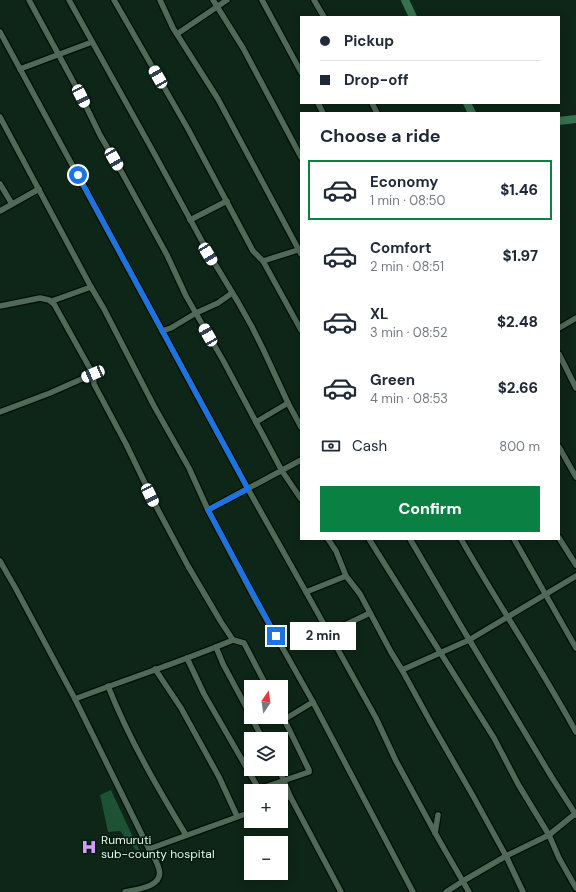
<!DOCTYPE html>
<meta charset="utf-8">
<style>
body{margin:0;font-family:"DM Sans",sans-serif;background:#f6f6f7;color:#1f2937;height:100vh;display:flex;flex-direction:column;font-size:15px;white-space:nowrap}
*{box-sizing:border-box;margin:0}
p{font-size:13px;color:#747a83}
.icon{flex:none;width:22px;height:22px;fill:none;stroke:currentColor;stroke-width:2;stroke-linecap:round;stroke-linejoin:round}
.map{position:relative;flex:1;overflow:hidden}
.details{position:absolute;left:300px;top:112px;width:260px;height:428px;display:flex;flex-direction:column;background:#fff;border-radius:0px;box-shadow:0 2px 10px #0003}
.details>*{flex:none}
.hud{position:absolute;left:300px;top:16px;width:260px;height:88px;border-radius:0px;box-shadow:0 2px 10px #0003;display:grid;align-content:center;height:88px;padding:0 20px;background:#fff}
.needle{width:26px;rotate:13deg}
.controls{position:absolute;left:244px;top:680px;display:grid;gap:8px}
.controls a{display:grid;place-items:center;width:44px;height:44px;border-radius:0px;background:#fff;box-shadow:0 2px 10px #0003;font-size:20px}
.end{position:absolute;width:18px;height:18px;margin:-9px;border:5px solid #1a73e8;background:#fff;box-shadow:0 0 0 2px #fff}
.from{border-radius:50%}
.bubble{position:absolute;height:28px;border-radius:0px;background:#fff;box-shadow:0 2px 10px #0003;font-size:13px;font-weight:800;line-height:28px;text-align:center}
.car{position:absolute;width:12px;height:24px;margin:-12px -6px;border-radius:5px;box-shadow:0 0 3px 1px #0007;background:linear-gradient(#fff 24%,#345 0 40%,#fff 0 76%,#345 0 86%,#fff 0)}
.hud b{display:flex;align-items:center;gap:14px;height:38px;font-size:15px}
.hud b+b{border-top:1px solid #e0e1e3}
.hud i{width:10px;height:10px;background:#1f2937}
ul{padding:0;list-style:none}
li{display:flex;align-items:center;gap:12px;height:60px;margin:0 8px 6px;padding:0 12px;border:2px solid transparent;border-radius:0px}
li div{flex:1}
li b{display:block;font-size:15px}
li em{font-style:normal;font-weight:800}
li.active{border-color:#0b8043}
li>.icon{width:36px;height:36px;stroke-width:1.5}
h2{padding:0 20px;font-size:18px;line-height:48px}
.pay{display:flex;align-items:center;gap:10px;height:44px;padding:0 20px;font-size:15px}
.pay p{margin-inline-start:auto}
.button{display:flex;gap:8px;margin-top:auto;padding:8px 20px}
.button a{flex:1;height:46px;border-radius:0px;background:#0b8043;color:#fff;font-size:16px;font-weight:800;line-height:46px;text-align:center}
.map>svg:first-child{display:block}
.green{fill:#1d5234}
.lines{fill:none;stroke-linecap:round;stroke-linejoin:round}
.river{stroke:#37724f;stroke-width:8}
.minor-casing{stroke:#000f04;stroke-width:8}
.minor{stroke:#4f6a58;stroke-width:5.5}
.route{stroke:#1a73e8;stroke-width:5}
.labels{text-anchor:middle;stroke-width:3;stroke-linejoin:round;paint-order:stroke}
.poi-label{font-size:12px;fill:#e7f6ec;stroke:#041c0e;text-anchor:start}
</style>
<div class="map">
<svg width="576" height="892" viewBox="0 0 576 892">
<rect width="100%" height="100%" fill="#0d2617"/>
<path class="green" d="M111 790 139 850H136L120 831 108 832 100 795Z"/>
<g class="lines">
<g class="river">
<path d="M405 0 413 17"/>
<path d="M467 103 472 113"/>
<path d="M559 121 576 119"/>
</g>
<g class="minor-casing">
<g id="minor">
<path d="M29 0 81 96 100 135 121 171 167 255 186 296 224 362 282 471 301 499"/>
<path d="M69 0 154 153 209 254 238 302 252 327 263 349 288 403 301 427"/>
<path d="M114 0 188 129 253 251 263 261 301 330"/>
<path d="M160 0 173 28 218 99 301 254"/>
<path d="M213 0 243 48 301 157"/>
<path d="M262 0 301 72"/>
<path d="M314 0 324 17"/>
<path d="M0 32 248 489 306 592 376 718 396 761 439 840 469 892"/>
<path d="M177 34 227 0"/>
<path d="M20 69 92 42"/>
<path d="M318 103 323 113"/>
<path d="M372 103 377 113"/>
<path d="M0 117 91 287 104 309 154 406 189 468 208 510 255 599 313 702 413 892"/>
<path d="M0 184 12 204"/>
<path d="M0 211 39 189"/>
<path d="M190 220 227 201"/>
<path d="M263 261 301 249"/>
<path d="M52 301 91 287"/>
<path d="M0 306 40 298 49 300 54 304 93 374 94 384 126 444 157 508 188 566 221 622 233 640 244 643 267 687"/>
<path d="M559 328 576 318"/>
<path d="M162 331 171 328 196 313 218 303 232 293"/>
<path d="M559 354 576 388"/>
<path d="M0 412 50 393 93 374"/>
<path d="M256 422 288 403"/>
<path d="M559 447 576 477"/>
<path d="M208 510 301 460"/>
<path d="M559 538 576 565"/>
<path d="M328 539 336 551 346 576 360 594 391 652 402 670 430 721 473 796 506 856 523 892"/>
<path d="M369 539 494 738 518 784 549 835 559 858 576 888"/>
<path d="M410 539 461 626 551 776 576 815"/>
<path d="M461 539C498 604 540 666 576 732"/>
<path d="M514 539 576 648"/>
<path d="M0 561 16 589 75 699 149 849C153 855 157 862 159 869 164 887 137 889 125 892"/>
<path d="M306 592 346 576"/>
<path d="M328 633 370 613"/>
<path d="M216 647 223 664 251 716"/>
<path d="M187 658 204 694 260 791"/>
<path d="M155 669 181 708 219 777 237 816"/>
<path d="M402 670 469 640 576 576"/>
<path d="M108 686C129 739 157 787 186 835"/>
<path d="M75 699C127 679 181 662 233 640"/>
<path d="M281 713 309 770"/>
<path d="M251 717 263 739"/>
<path d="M285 719 313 702"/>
<path d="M279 769 290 796 341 892"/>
<path d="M259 789 309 772"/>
<path d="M281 800 290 796"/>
<path d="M435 833 438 815"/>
<path d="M149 849 251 812"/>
<path d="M446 892 463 881 506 856 549 835 576 813"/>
</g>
</g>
<use href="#minor" class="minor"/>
</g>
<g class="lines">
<path class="route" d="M78 175 248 489 208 510 276 636"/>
</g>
<defs>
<g id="hospital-bare" transform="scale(1.2)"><path d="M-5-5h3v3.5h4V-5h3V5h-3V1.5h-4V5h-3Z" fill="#d69bf9" stroke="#041c0e" stroke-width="2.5" paint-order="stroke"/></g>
</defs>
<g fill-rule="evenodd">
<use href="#hospital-bare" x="89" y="847"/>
</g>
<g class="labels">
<g class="poi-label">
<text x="101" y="844">Rumuruti<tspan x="101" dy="14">sub-county hospital</tspan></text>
</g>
</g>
</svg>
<div class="controls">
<a><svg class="needle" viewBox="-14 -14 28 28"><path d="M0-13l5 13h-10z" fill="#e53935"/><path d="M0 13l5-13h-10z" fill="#747a83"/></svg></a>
<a><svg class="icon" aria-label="layers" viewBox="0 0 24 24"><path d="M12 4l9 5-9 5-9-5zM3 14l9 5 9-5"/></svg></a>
<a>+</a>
<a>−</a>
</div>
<i class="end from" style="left:78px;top:175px"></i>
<i class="end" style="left:276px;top:636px"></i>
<div class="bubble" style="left:290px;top:622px;width:66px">2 min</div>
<i class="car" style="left:158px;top:77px;rotate:330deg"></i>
<i class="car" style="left:81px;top:96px;rotate:153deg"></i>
<i class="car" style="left:114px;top:159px;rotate:150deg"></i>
<i class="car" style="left:208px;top:254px;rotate:149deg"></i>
<i class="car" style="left:208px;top:335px;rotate:330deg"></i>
<i class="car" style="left:93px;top:374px;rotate:247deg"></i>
<i class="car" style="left:150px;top:495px;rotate:154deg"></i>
<div class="hud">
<b><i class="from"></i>Pickup</b>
<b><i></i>Drop-off</b>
</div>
<section class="details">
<h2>Choose a ride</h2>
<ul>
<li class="active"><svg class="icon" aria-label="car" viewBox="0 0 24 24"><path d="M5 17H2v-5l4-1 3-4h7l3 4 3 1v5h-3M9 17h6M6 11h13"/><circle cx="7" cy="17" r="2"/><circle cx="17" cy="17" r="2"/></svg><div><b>Economy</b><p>1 min · 08:50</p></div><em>$1.46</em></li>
<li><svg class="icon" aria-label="car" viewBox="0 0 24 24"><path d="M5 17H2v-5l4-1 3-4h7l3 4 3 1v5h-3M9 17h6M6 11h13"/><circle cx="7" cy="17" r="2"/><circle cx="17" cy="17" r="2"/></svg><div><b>Comfort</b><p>2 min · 08:51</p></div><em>$1.97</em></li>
<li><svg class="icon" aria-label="car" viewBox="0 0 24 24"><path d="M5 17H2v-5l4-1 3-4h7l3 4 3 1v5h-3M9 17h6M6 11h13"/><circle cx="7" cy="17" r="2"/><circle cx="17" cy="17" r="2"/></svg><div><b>XL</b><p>3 min · 08:52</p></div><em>$2.48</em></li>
<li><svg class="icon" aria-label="car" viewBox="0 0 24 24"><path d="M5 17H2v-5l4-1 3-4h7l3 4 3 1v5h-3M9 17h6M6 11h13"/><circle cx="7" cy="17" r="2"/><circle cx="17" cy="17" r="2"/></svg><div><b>Green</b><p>4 min · 08:53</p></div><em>$2.66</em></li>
</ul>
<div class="pay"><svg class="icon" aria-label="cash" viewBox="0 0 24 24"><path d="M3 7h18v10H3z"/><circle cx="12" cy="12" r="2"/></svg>Cash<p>800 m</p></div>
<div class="button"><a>Confirm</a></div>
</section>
</div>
